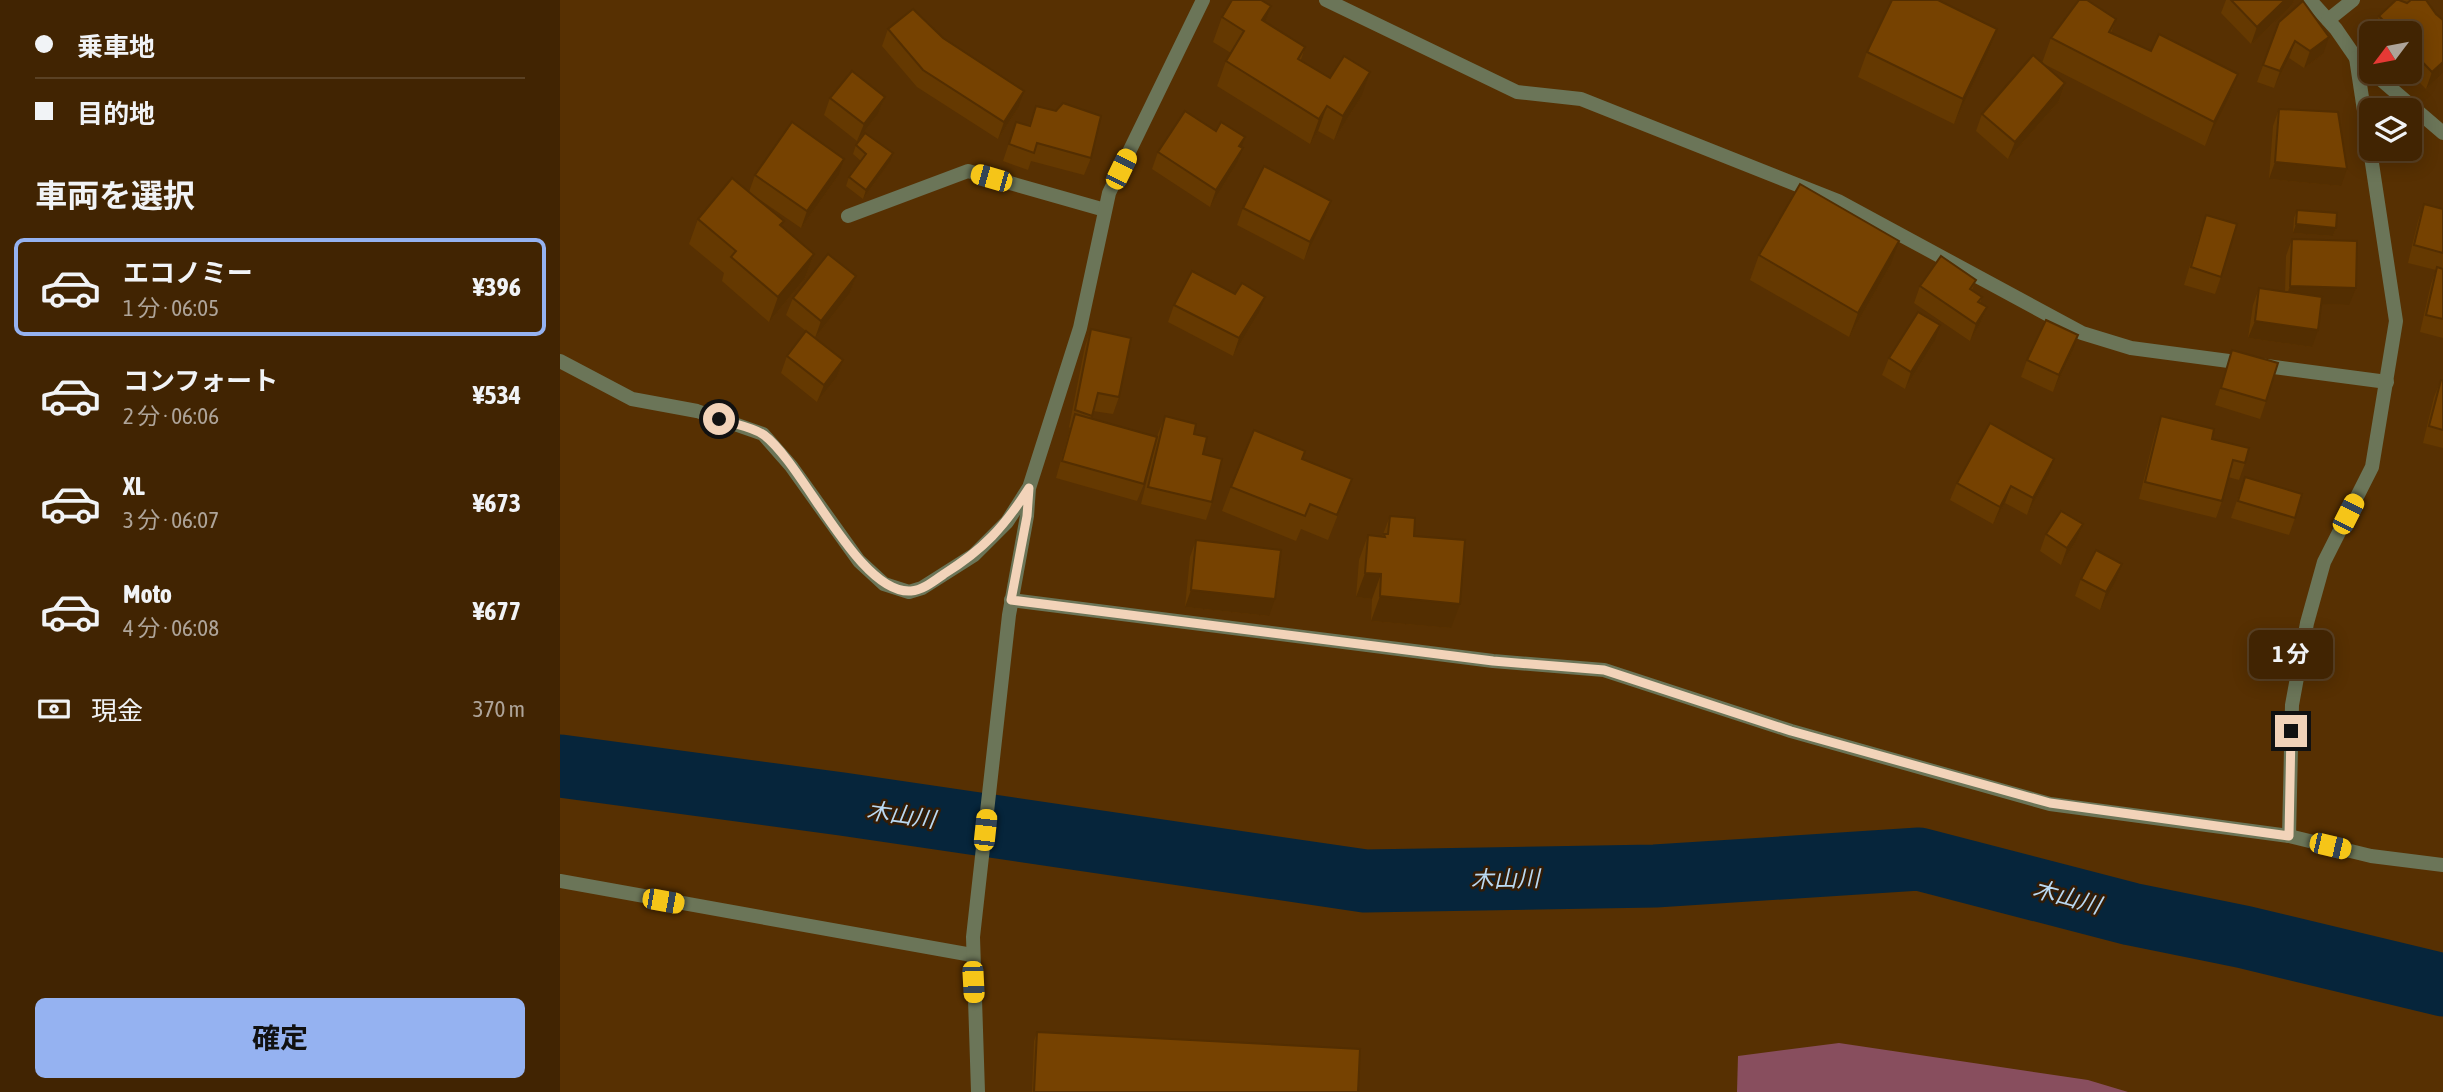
<!DOCTYPE html>
<html lang="ja">
<meta charset="utf-8">
<style>
body{margin:0;font-family:"Asap Condensed","Noto Sans JP",sans-serif;background:#482c0c;color:#f1f3f6;height:100vh;display:flex;flex-direction:column;font-size:26px;white-space:nowrap}
*{box-sizing:border-box;margin:0}
p{font-size:23px;color:#aea499}
.icon{flex:none;width:38px;height:38px;fill:none;stroke:currentColor;stroke-width:2;stroke-linecap:round;stroke-linejoin:round}
.map{position:relative;flex:1;overflow:hidden}
.drawer{display:flex;flex-direction:column;background:#412402;width:560px}
.drawer>*{flex:none}
.banner{display:grid;align-content:center;height:154px;padding:0 35px;background:#412402}
.needle{width:46px;rotate:238deg}
.tools{position:absolute;left:1799px;top:21px;display:grid;gap:14px}
.tools a{display:grid;place-items:center;width:63px;height:63px;border-radius:10px;background:#412402;box-shadow:0 4px 18px #0003,0 0 0 2px #5a4124;font-size:35px}
.end{position:absolute;width:32px;height:32px;margin:-16px;border:9px solid #f2d3b9;background:#111;box-shadow:0 0 0 4px #111}
.from{border-radius:50%}
.bubble{position:absolute;height:49px;border-radius:10px;background:#412402;box-shadow:0 4px 18px #0003,0 0 0 2px #5a4124;font-size:23px;font-weight:700;line-height:49px;text-align:center}
.car{position:absolute;width:21px;height:42px;margin:-21px -10px;border-radius:9px;box-shadow:0 0 5px 2px #0007;background:linear-gradient(#f5c518 24%,#345 0 40%,#f5c518 0 76%,#345 0 86%,#f5c518 0)}
.banner b{display:flex;align-items:center;gap:24px;height:66px;font-size:26px}
.banner b+b{border-top:2px solid #5a4124}
.banner i{width:18px;height:18px;background:#f1f3f6}
ul{padding:0;list-style:none}
li{display:flex;align-items:center;gap:21px;height:98px;margin:0 14px 10px;padding:0 21px;border:4px solid transparent;border-radius:10px}
li div{flex:1}
li b{display:block;font-size:26px}
li em{font-style:normal;font-weight:700}
li.current{border-color:#95b2f1}
li>.icon{width:63px;height:63px;stroke-width:1.5}
h2{padding:0 35px;font-size:32px;line-height:84px}
.pay{display:flex;align-items:center;gap:18px;height:77px;padding:0 35px;font-size:26px}
.pay p{margin-inline-start:auto}
.action{display:flex;gap:14px;margin-top:auto;padding:14px 35px}
.action a{flex:1;height:80px;border-radius:10px;background:#95b2f1;color:#111;font-size:28px;font-weight:700;line-height:80px;text-align:center}
main{display:flex;flex:1;min-height:0}
.map>svg:first-child{display:block}
.green{fill:#884e5e}
.lines{fill:none;stroke-linecap:round;stroke-linejoin:round}
.river{stroke:#06253b;stroke-width:63}
.minor{stroke:#6b7558;stroke-width:14}
.wall{fill:#653901}
.shaded-wall{fill:#532e01}
.building{fill:#764201;stroke:#532e01;stroke-width:2}
.route{stroke:#f2d3b9;stroke-width:9}
.labels{text-anchor:middle;stroke-width:5;stroke-linejoin:round;paint-order:stroke}
.water-label{font-size:23px;font-style:italic;fill:#bad9f2;stroke:#331c06}
</style>
<main>
<section class="drawer">
<div class="banner">
<b><i class="from"></i>乗車地</b>
<b><i></i>目的地</b>
</div>
<h2>車両を選択</h2>
<ul>
<li class="current"><svg class="icon" aria-label="car" viewBox="0 0 24 24"><path d="M5 17H2v-5l4-1 3-4h7l3 4 3 1v5h-3M9 17h6M6 11h13"/><circle cx="7" cy="17" r="2"/><circle cx="17" cy="17" r="2"/></svg><div><b>エコノミー</b><p>1 分 · 06:05</p></div><em>¥396</em></li>
<li><svg class="icon" aria-label="car" viewBox="0 0 24 24"><path d="M5 17H2v-5l4-1 3-4h7l3 4 3 1v5h-3M9 17h6M6 11h13"/><circle cx="7" cy="17" r="2"/><circle cx="17" cy="17" r="2"/></svg><div><b>コンフォート</b><p>2 分 · 06:06</p></div><em>¥534</em></li>
<li><svg class="icon" aria-label="car" viewBox="0 0 24 24"><path d="M5 17H2v-5l4-1 3-4h7l3 4 3 1v5h-3M9 17h6M6 11h13"/><circle cx="7" cy="17" r="2"/><circle cx="17" cy="17" r="2"/></svg><div><b>XL</b><p>3 分 · 06:07</p></div><em>¥673</em></li>
<li><svg class="icon" aria-label="car" viewBox="0 0 24 24"><path d="M5 17H2v-5l4-1 3-4h7l3 4 3 1v5h-3M9 17h6M6 11h13"/><circle cx="7" cy="17" r="2"/><circle cx="17" cy="17" r="2"/></svg><div><b>Moto</b><p>4 分 · 06:08</p></div><em>¥677</em></li>
</ul>
<div class="pay"><svg class="icon" aria-label="cash" viewBox="0 0 24 24"><path d="M3 7h18v10H3z"/><circle cx="12" cy="12" r="2"/></svg>現金<p>370 m</p></div>
<div class="action"><a>確定</a></div>
</section>
<div class="map">
<svg width="1883" height="1092" viewBox="0 0 1883 1092">
<rect width="100%" height="100%" fill="#573002"/>
<path class="green" d="M1279 1043 1528 1080 1568 1092H1177L1178 1056Z"/>
<g class="lines">
<path class="river" d="M0 766 282 804 805 881 1095 876 1359 859 1571 914 1684 937 1883 985"/>
<g class="minor">
<path d="M766 0 957 92 1021 99 1278 201 1522 333 1571 348 1827 382"/>
<path d="M1750 0 1776 29 1796 58 1811 71"/>
<path d="M1768 20 1793 0"/>
<path d="M1812 72 1883 133"/>
<path d="M288 216 408 171 545 210"/>
<path d="M0 361 72 399 137 411 203 434 231 466 299 561 324 584 349 592 362 588 414 555 447 522 468 489"/>
<path d="M451 600 933 661 1044 670 1231 731 1490 804 1729 836 1811 856 1883 865"/>
<path d="M1729 836 1732 705 1747 623 1764 562 1812 467 1836 321 1796 58"/>
<path d="M0 881 412 955"/>
<path d="M418 1092 413 937 449 615 467 516 469 488 520 328 549 193 643 0"/>
</g>
</g>
<g class="wall">
<path d="M1666 0H1734L1732 5 1691 44 1661 13Z"/>
<path d="M1841 0H1866L1876 14 1883 20V73L1866 89 1849 72 1850 33H1813L1819 16 1842 1Z"/>
<path d="M711 6 705 22 745 47 741 60 801 97 774 140 758 131 750 144 657 86 666 61 671 53 653 42 662 17Z"/>
<path d="M1556 19 1551 33 1591 51 1678 74 1669 98 1645 146 1482 63 1491 38Z"/>
<path d="M1719 22 1763 54 1744 68 1729 58 1714 88 1697 82Z"/>
<path d="M328 29 458 108 438 139 357 87 322 46Z"/>
<path d="M1437 29 1428 53 1394 124 1298 77 1307 52Z"/>
<path d="M1505 83 1499 101 1448 159 1416 131 1422 114Z"/>
<path d="M325 97 318 114 297 141 264 115 270 98Z"/>
<path d="M476 106 531 158 524 175 471 161 468 170 443 161 456 122 469 125Z"/>
<path d="M1719 109 1781 186 1709 179 1713 126Z"/>
<path d="M296 145 330 162 303 199 286 186 289 177 301 161 293 154Z"/>
<path d="M681 147 676 165 650 207 592 169 598 152Z"/>
<path d="M195 175 278 176 241 228 190 193 222 226 254 254 245 278 209 322 162 281 164 273 129 244 138 219 189 192Z"/>
<path d="M771 201 765 218 744 260 677 225 683 208Z"/>
<path d="M1864 204 1883 209V338L1860 332 1871 284 1876 270 1848 263 1858 221Z"/>
<path d="M1737 210 1776 228 1773 236 1733 233 1734 218Z"/>
<path d="M1646 215 1661 277 1655 294 1624 285 1640 232Z"/>
<path d="M1732 239 1789 305 1761 304 1752 347 1688 338 1693 305 1699 288 1725 292 1726 256Z"/>
<path d="M1199 255 1330 266 1289 337 1190 280Z"/>
<path d="M296 276 290 293 255 338 283 360 277 377 257 402 221 373 227 356 246 331 226 315 233 298Z"/>
<path d="M1416 280 1412 290 1422 297 1420 303 1427 307 1420 324 1410 341 1354 303 1360 286Z"/>
<path d="M614 305 698 314 673 356 608 322Z"/>
<path d="M531 329 559 397 553 414 533 411 531 418 584 484 577 501 496 478 510 428 509 427 525 346Z"/>
<path d="M1374 342 1345 389 1322 375 1329 358Z"/>
<path d="M1672 350 1706 401 1700 419 1655 405Z"/>
<path d="M1512 352 1493 392 1461 377 1467 360Z"/>
<path d="M1881 380H1883V448L1863 443 1874 397Z"/>
<path d="M605 416 634 434 643 454 652 502 646 520 581 504 598 434Z"/>
<path d="M1601 416 1652 439 1685 463 1679 480 1668 477 1662 501 1656 518 1579 499 1595 433Z"/>
<path d="M742 459 792 479 768 540 741 529 736 541 662 511 671 487Z"/>
<path d="M1488 476 1467 515 1445 503 1433 524 1390 500 1397 483Z"/>
<path d="M1685 477 1735 518 1729 535 1671 518Z"/>
<path d="M830 516 854 536 891 628 811 621 812 599 796 597 799 560 808 535 822 537Z"/>
<path d="M1523 524 1516 541 1501 565 1480 551 1486 534Z"/>
<path d="M636 540 709 616 625 607 630 557Z"/>
<path d="M1562 564 1556 581 1540 610 1515 596 1521 579Z"/>
<path d="M477 1032 798 1092H472L474 1041Z"/>
</g>
<g class="shaded-wall">
<path d="M1725 0H1734L1732 5 1691 44 1697 27Z"/>
<path d="M711 6 702 31V20Z"/>
<path d="M1437 29 1428 53 1394 124 1403 99Z"/>
<path d="M1769 37 1763 54 1744 68 1750 51Z"/>
<path d="M1735 41 1729 58 1714 88 1720 71Z"/>
<path d="M1883 62V73L1866 89 1872 72Z"/>
<path d="M810 72 801 97 774 140 783 116Z"/>
<path d="M1678 74 1669 98 1645 146 1654 122Z"/>
<path d="M1505 83 1499 101 1448 159 1455 142Z"/>
<path d="M464 91 458 108 438 139 444 122Z"/>
<path d="M325 97 318 114 297 141 304 124Z"/>
<path d="M767 106 758 131 750 144 759 119Z"/>
<path d="M685 137 679 154 683 148 676 165 650 207 656 190Z"/>
<path d="M333 153 330 162 303 199 306 190Z"/>
<path d="M284 159 278 176 241 228 247 211Z"/>
<path d="M1715 162 1787 169 1781 186 1709 179Z"/>
<path d="M771 201 765 218 744 260 750 242Z"/>
<path d="M1736 224 1776 228 1773 236 1733 233Z"/>
<path d="M1339 241 1330 266 1289 337 1298 313Z"/>
<path d="M254 254 245 278 209 322 218 297Z"/>
<path d="M296 276 290 293 255 338 261 321Z"/>
<path d="M1730 286 1796 288 1789 305 1724 303Z"/>
<path d="M705 297 698 314 673 356 679 338Z"/>
<path d="M1427 307 1420 324 1410 341 1416 324Z"/>
<path d="M1695 321 1758 330 1752 347 1688 338Z"/>
<path d="M1380 325 1374 342 1345 389 1351 372Z"/>
<path d="M1518 335 1512 352 1493 392 1499 375Z"/>
<path d="M283 360 277 377 257 402 264 385Z"/>
<path d="M1494 459 1488 476 1467 515 1473 498Z"/>
<path d="M1451 486 1445 503 1433 524 1440 507Z"/>
<path d="M1523 524 1516 541 1501 565 1507 548Z"/>
<path d="M1562 564 1556 581 1540 610 1546 592Z"/>
<path d="M805 573 821 574 812 599 796 597Z"/>
<path d="M631 590 715 599 709 616 625 607Z"/>
<path d="M820 596 900 604 891 628 811 621Z"/>
</g>
<g class="building">
<path d="M672 0H701L711 6 702 20 745 47 738 59 770 78 784 56 810 72 783 116 767 106 759 119 666 61 684 31 662 17Z"/>
<path d="M1332 0H1378L1437 29 1403 99 1307 52Z"/>
<path d="M1519 0H1527L1556 19 1549 32 1591 51 1599 34 1678 74 1654 122 1491 38Z"/>
<path d="M1671 0H1725L1697 27Z"/>
<path d="M1836 0H1839L1847 3 1851 0H1866L1876 14 1883 20V62L1872 72 1850 49V33H1835L1819 16Z"/>
<path d="M1743 1 1769 37 1750 51 1735 41 1720 71 1703 65 1719 22Z"/>
<path d="M353 9 383 38 464 91 444 122 363 70 328 29Z"/>
<path d="M1473 55 1505 83 1455 142 1422 114Z"/>
<path d="M292 71 325 97 304 124 270 98Z"/>
<path d="M503 103 541 116 531 158 477 143 474 153 449 144 456 122 470 126 476 106 496 111Z"/>
<path d="M1719 109 1778 112 1787 169 1715 162Z"/>
<path d="M625 111 656 131 661 122 685 137 679 146 683 148 656 190 598 152Z"/>
<path d="M232 122 284 159 247 211 195 175Z"/>
<path d="M305 133 333 153 306 190 289 177 306 154 296 145Z"/>
<path d="M704 166 771 201 750 242 683 208Z"/>
<path d="M172 178 224 221 220 225 254 254 218 297 171 257 176 251 138 219Z"/>
<path d="M1240 184 1339 241 1298 313 1199 255Z"/>
<path d="M1864 204 1883 209V253L1854 245Z"/>
<path d="M1737 210 1777 213 1776 228 1736 224Z"/>
<path d="M1646 215 1677 224 1661 277 1631 267Z"/>
<path d="M1732 239 1797 241 1796 288 1730 286Z"/>
<path d="M268 254 296 276 261 321 233 298Z"/>
<path d="M1381 256 1416 280 1410 289 1422 297 1418 302 1427 307 1416 324 1360 286Z"/>
<path d="M1877 267 1883 269V319L1866 315Z"/>
<path d="M632 271 675 294 682 283 705 297 679 338 614 305Z"/>
<path d="M1699 288 1762 297 1758 330 1695 321Z"/>
<path d="M1358 312 1380 325 1351 372 1329 358Z"/>
<path d="M1486 320 1518 335 1499 375 1467 360Z"/>
<path d="M531 329 571 338 559 397 538 393 532 416 515 410Z"/>
<path d="M246 331 283 360 264 385 227 356Z"/>
<path d="M1672 350 1718 363 1706 401 1661 388Z"/>
<path d="M1881 380H1883V430L1869 426Z"/>
<path d="M515 414 597 437 584 484 502 461Z"/>
<path d="M605 416 636 424 634 434 647 437 643 454 662 459 652 502 588 487Z"/>
<path d="M1601 416 1654 429 1652 439 1689 448 1685 463 1673 460 1662 501 1585 482Z"/>
<path d="M1430 423 1494 459 1473 498 1451 486 1440 507 1397 483Z"/>
<path d="M694 430 745 451 742 459 792 479 777 515 750 504 745 516 671 487Z"/>
<path d="M1685 477 1742 494 1735 518 1678 501Z"/>
<path d="M1501 511 1523 524 1507 548 1486 534Z"/>
<path d="M830 516 855 518 854 536 905 540 900 604 820 596 821 574 805 573 808 535 825 537 824 534H828Z"/>
<path d="M636 540 721 550 715 599 631 590Z"/>
<path d="M1536 550 1562 564 1546 592 1521 579Z"/>
<path d="M477 1032 800 1049 798 1092H474Z"/>
</g>
<g class="lines">
<path class="route" d="M159 419C173 424 193 427 204 435 244 465 299 595 351 591 363 590 374 581 384 574 424 549 444 527 469 488L467 516 451 600 933 661 1044 670 1231 731 1490 803 1729 836 1731 731"/>
</g>
<g class="labels">
<g class="water-label">
<text transform="translate(341 815) rotate(8)" y="8">木山川</text>
<text transform="translate(945 879) rotate(-1)" y="8">木山川</text>
<text transform="translate(1507 897) rotate(15)" y="8">木山川</text>
</g>
</g>
</svg>
<div class="tools">
<a><svg class="needle" viewBox="-14 -14 28 28"><path d="M0-13l5 13h-10z" fill="#e53935"/><path d="M0 13l5-13h-10z" fill="#aea499"/></svg></a>
<a><svg class="icon" aria-label="layers" viewBox="0 0 24 24"><path d="M12 4l9 5-9 5-9-5zM3 14l9 5 9-5"/></svg></a>
</div>
<i class="end from" style="left:159px;top:419px"></i>
<i class="end" style="left:1731px;top:731px"></i>
<div class="bubble" style="left:1689px;top:630px;width:84px">1 分</div>
<i class="car" style="left:561px;top:169px;rotate:26deg"></i>
<i class="car" style="left:431px;top:178px;rotate:286deg"></i>
<i class="car" style="left:1788px;top:514px;rotate:27deg"></i>
<i class="car" style="left:425px;top:830px;rotate:6deg"></i>
<i class="car" style="left:1770px;top:846px;rotate:103deg"></i>
<i class="car" style="left:103px;top:901px;rotate:100deg"></i>
<i class="car" style="left:413px;top:982px;rotate:177deg"></i>
</div>
</main>
